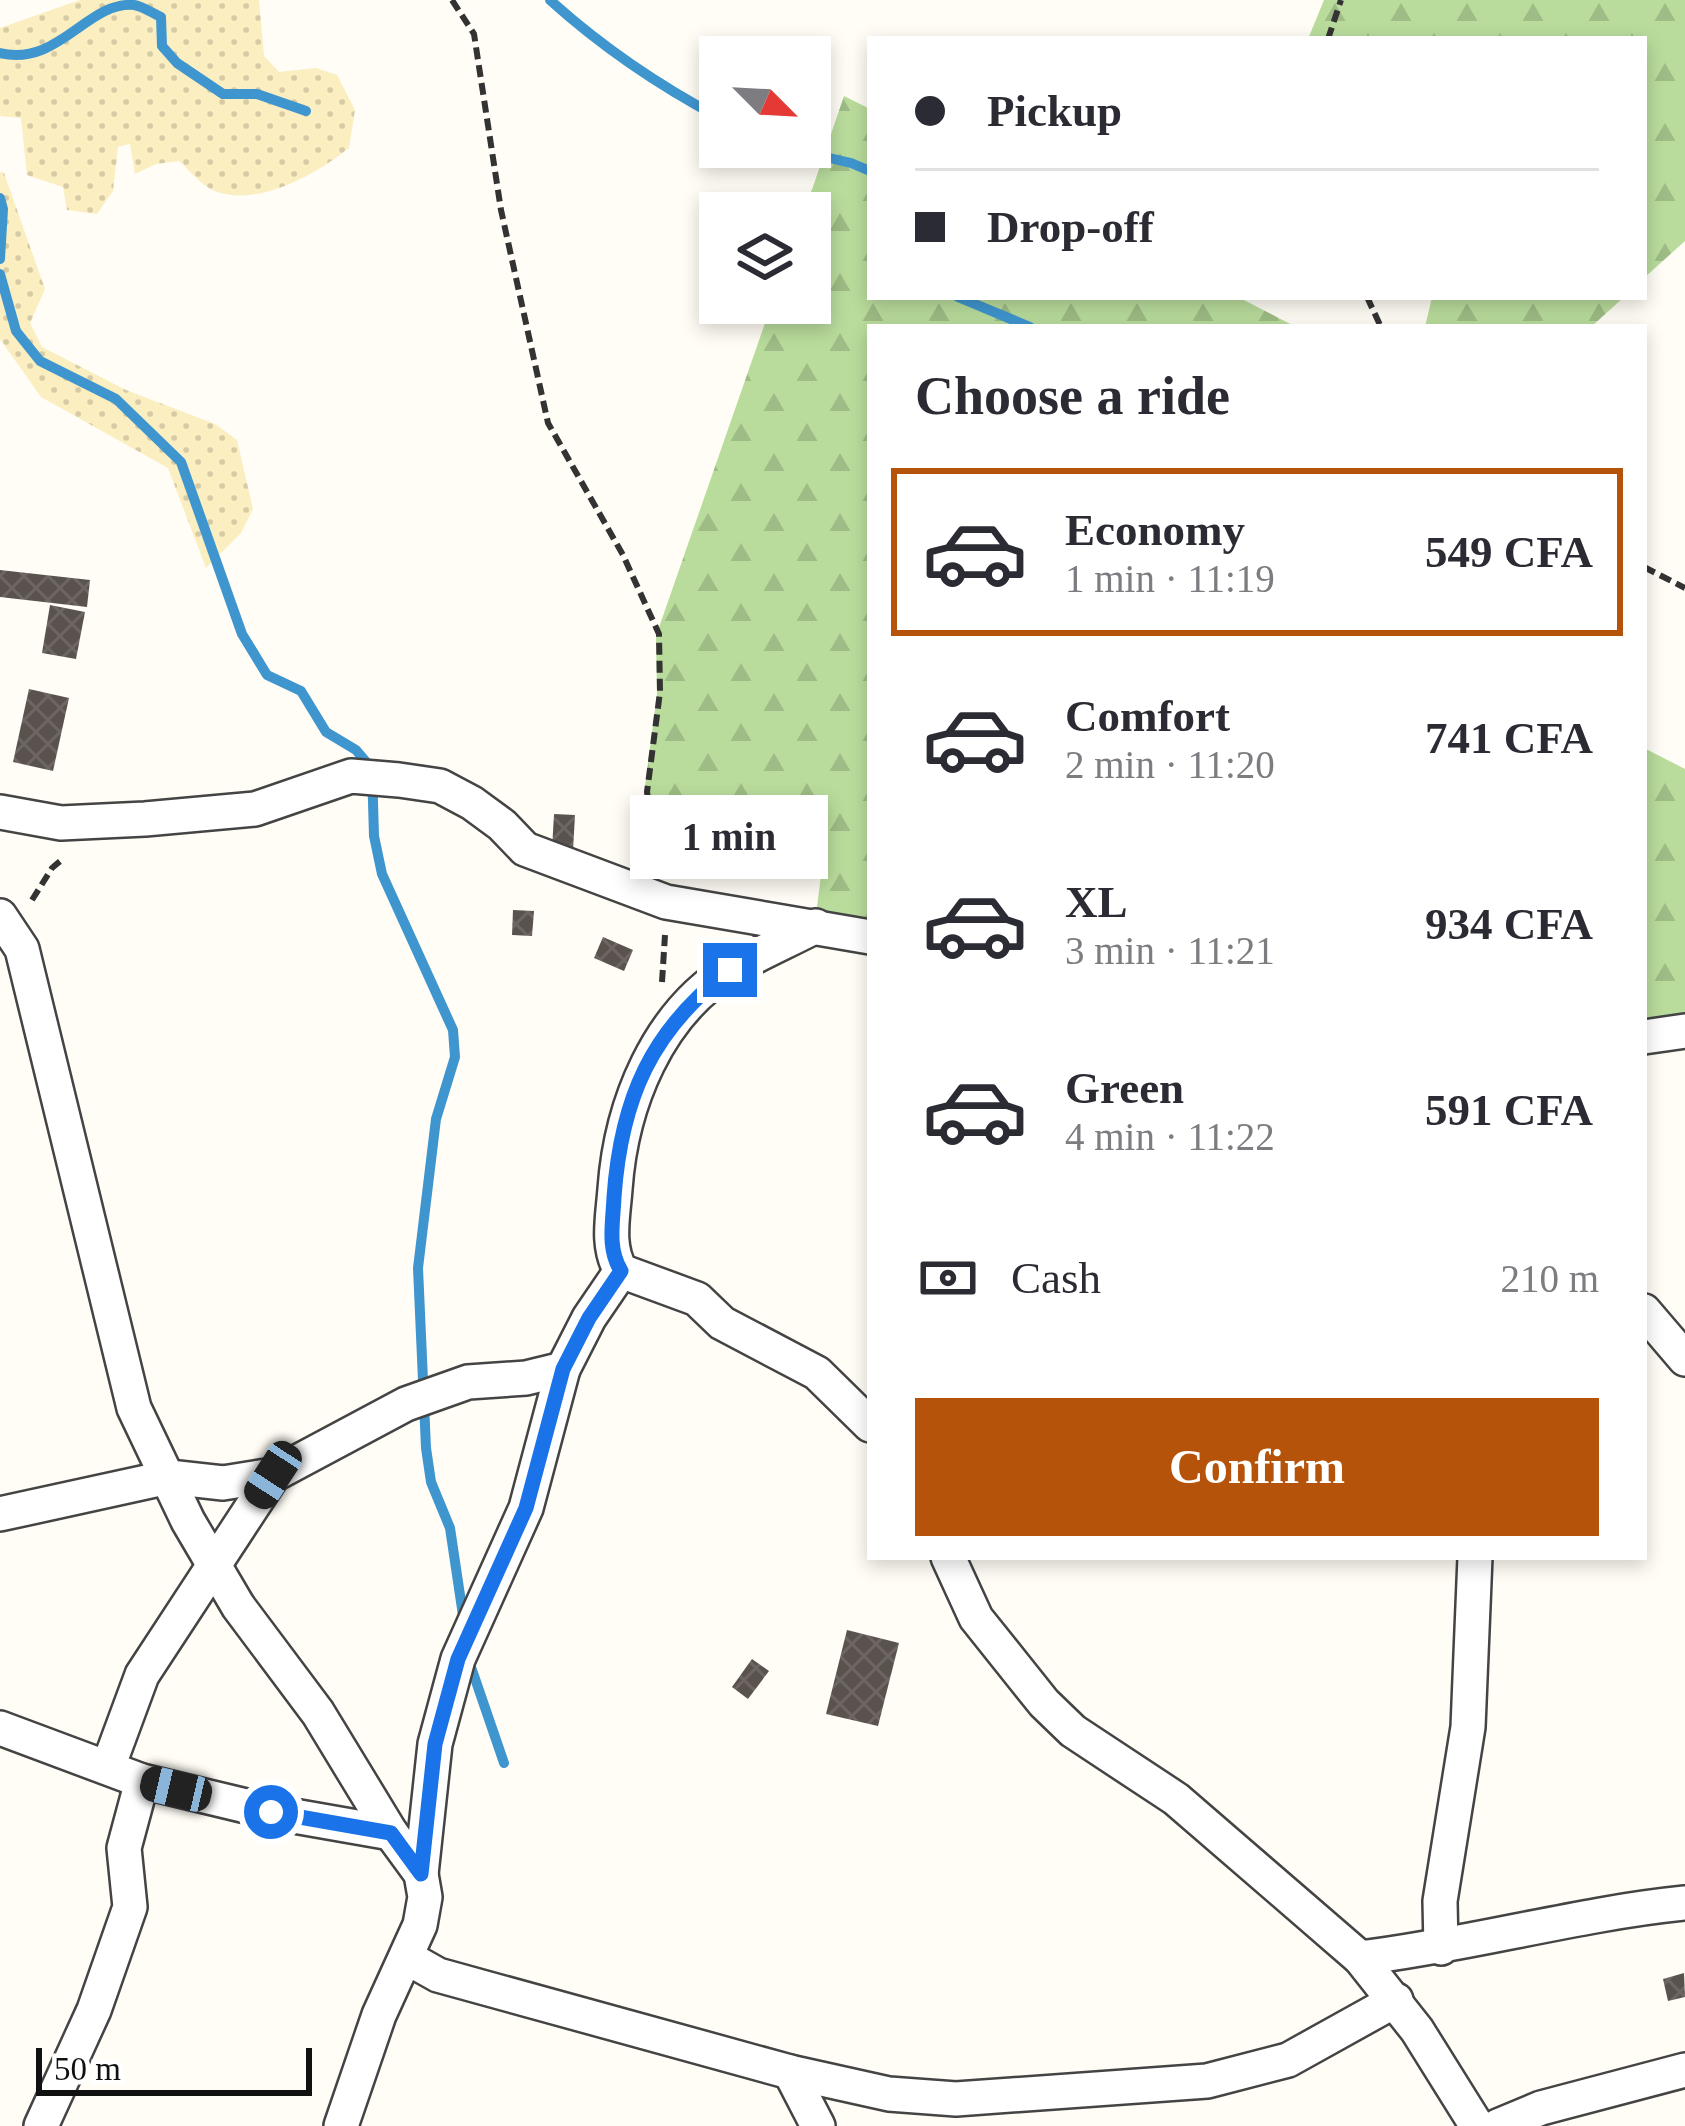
<!DOCTYPE html>
<meta charset="utf-8">
<style>
body{margin:0;font-family:"Times New Roman",serif;background:#f7f7f7;color:#2b2b33;height:100vh;display:flex;flex-direction:column;font-size:45px;white-space:nowrap}
*{box-sizing:border-box;margin:0}
p{font-size:39px;color:#7c7c81}
.icon{flex:none;width:66px;height:66px;fill:none;stroke:currentColor;stroke-width:2;stroke-linecap:round;stroke-linejoin:round}
.map{position:relative;flex:1;overflow:hidden}
.side{position:absolute;left:867px;top:324px;width:780px;height:1236px;display:flex;flex-direction:column;background:#fff;border-radius:0px;box-shadow:0 6px 18px #0003}
.side>*{flex:none}
.banner{position:absolute;left:867px;top:36px;width:780px;height:264px;border-radius:0px;box-shadow:0 6px 18px #0003;display:grid;align-content:center;height:264px;padding:0 48px;background:#fff}
.needle{width:78px;rotate:114deg}
.controls{position:absolute;left:699px;top:36px;display:grid;gap:24px}
.controls a{display:grid;place-items:center;width:132px;height:132px;border-radius:0px;background:#fff;box-shadow:0 6px 18px #0003;font-size:60px}
.scale{position:absolute;left:36px;bottom:30px;width:276px;box-sizing:border-box;padding-left:12px;border:6px solid #111;border-top:0;font-size:33px;line-height:42px;white-space:nowrap;color:#111;-webkit-text-stroke:9px #fff;paint-order:stroke}
.end{position:absolute;width:54px;height:54px;margin:-27px;border:15px solid #1a73e8;background:#fff;box-shadow:0 0 0 6px #fff}
.from{border-radius:50%}
.bubble{position:absolute;height:84px;border-radius:0px;background:#fff;box-shadow:0 6px 18px #0003;font-size:39px;font-weight:700;line-height:84px;text-align:center}
.car{position:absolute;width:36px;height:72px;margin:-36px -18px;border-radius:15px;box-shadow:0 0 9px 3px #0007;background:linear-gradient(#222 24%,#8ab4d8 0 40%,#222 0 76%,#8ab4d8 0 86%,#222 0)}
.banner b{display:flex;align-items:center;gap:42px;height:114px;font-size:45px}
.banner b+b{border-top:3px solid #e1e1e2}
.banner i{width:30px;height:30px;background:#2b2b33}
ul{padding:0;list-style:none}
li{display:flex;align-items:center;gap:36px;height:168px;margin:0 24px 18px;padding:0 24px;border:6px solid transparent;border-radius:0px}
li div{flex:1}
li b{display:block;font-size:45px}
li em{font-style:normal;font-weight:700}
li.on{border-color:#b45309}
li>.icon{width:108px;height:108px;stroke-width:1.5}
h2{padding:0 48px;font-size:54px;line-height:144px}
.pay{display:flex;align-items:center;gap:30px;height:132px;padding:0 48px;font-size:45px}
.pay p{margin-inline-start:auto}
.button{display:flex;gap:24px;margin-top:auto;padding:24px 48px}
.button a{flex:1;height:138px;border-radius:0px;background:#b45309;color:#fff;font-size:48px;font-weight:700;line-height:138px;text-align:center}
.map>svg:first-child{display:block}
.forest{fill:url(#forest-firs)}
.sand{fill:url(#sand-dots)}
.lines{fill:none;stroke-linecap:round;stroke-linejoin:round}
.stream{stroke:#3f96cf;stroke-width:10}
.building{fill:url(#building-cross-hatch)}
.minor-casing{stroke:#444;stroke-width:38}
.path{stroke:#333;stroke-width:6;stroke-dasharray:12 6;stroke-linecap:butt}
.minor{stroke:#fff;stroke-width:33}
.route{stroke:#1a73e8;stroke-width:15}
</style>
<div class="map">
<svg width="1685" height="2126" viewBox="0 0 1685 2126">
<defs>
<pattern id="forest-firs" width="22" height="20" patternUnits="userSpaceOnUse" patternTransform="scale(3)"><rect width="22" height="20" fill="#b9dc9c"/><path d="M5 1l3.5 6h-7zM16 11l3.5 6h-7z" fill="#9ebc85"/></pattern>
<pattern id="sand-dots" width="8" height="8" patternUnits="userSpaceOnUse" patternTransform="scale(3)"><rect width="8" height="8" fill="#fbeec1"/><path d="M2 2h.1M6 6h.1" fill="none" stroke="#d6cba5" stroke-width="1.8" stroke-linecap="round"/></pattern>
<pattern id="building-cross-hatch" width="8" height="8" patternUnits="userSpaceOnUse" patternTransform="scale(3)"><rect width="8" height="8" fill="#5a524d"/><path d="M0 0l8 8M0 8l8-8" fill="none" stroke="#6d6662"/></pattern>
</defs>
<rect width="100%" height="100%" fill="#fffdf5"/>
<g class="forest">
<path d="M1324 0H1685V241L1644 278V39H1308Z"/>
<path d="M844 96 870 109V297H1238L1296 327H870V944L814 930 825 844 644 794 657 694 656 636 772 303H810V213H804Z"/>
<path d="M1432 297H1624L1591 327H1425Z"/>
<path d="M1644 748 1685 769V1026L1644 1029Z"/>
</g>
<g class="sand">
<path d="M80 0H259L264 56 279 72 316 68 337 75 355 110 349 148C316 174 261 206 217 192 203 187 190 171 179 161L156 164 135 174 130 144 118 147 113 191 97 214 67 210 63 187 27 175 21 118 0 116V28Z"/>
<path d="M0 172 4 173 45 289 30 323 42 347 126 390 215 424 237 440 253 509 241 533 206 568 168 468 41 397 0 339Z"/>
</g>
<g class="lines">
<g class="stream">
<path d="M550 0C602 47 658 85 720 118"/>
<path d="M0 53C59 67 87 1 134 5 142 6 154 14 161 17L162 46 177 63 223 94H257L306 111"/>
<path d="M782 147 851 163 870 171"/>
<path d="M0 198 3 209 0 259"/>
<path d="M0 274 16 331 40 361 116 399 181 462 242 634 267 675 301 691 326 732 356 750 372 769 374 836 382 874 453 1030 455 1057 436 1119 418 1268 426 1448 431 1482 450 1528 464 1622"/>
<path d="M958 297 1030 327"/>
<path d="M470 1664 504 1763"/>
</g>
</g>
<g class="building">
<path d="M0 570 90 580 87 607 0 597Z"/>
<path d="M50 605 85 612 76 659 42 653Z"/>
<path d="M29 689 69 698 53 771 13 762Z"/>
<path d="M554 814 575 815 573 851 552 850Z"/>
<path d="M513 910 534 911 532 936 512 935Z"/>
<path d="M603 937 633 950 624 971 594 958Z"/>
<path d="M847 1630 899 1643 878 1726 826 1714Z"/>
<path d="M752 1659 769 1671 748 1699 732 1687Z"/>
<path d="M1684 1973 1685 1997 1668 2001 1663 1979Z"/>
</g>
<g class="lines">
<g class="minor-casing">
<g id="minor">
<path d="M0 812 61 823 145 819 255 809 351 776 399 780 440 786 472 803 502 825 525 849 666 902 870 937"/>
<path d="M0 916 22 949 134 1408 188 1521 238 1606 318 1713 391 1833 421 1874 425 1897 420 1925 379 2015 341 2126"/>
<path d="M816 926C789 940 760 953 733 968 657 1013 621 1105 615 1189 613 1217 606 1246 621 1271L697 1299 722 1323 817 1373 870 1425"/>
<path d="M1644 1037 1685 1031"/>
<path d="M1644 1311 1685 1359"/>
<path d="M0 1514 169 1477 223 1483 273 1475 406 1404 468 1382 526 1378 563 1369"/>
<path d="M948 1557 976 1618 1044 1703 1073 1731 1176 1799 1360 1958 1417 2030 1477 2126"/>
<path d="M0 1728 142 1781 271 1812 391 1833"/>
<path d="M108 1767 142 1675 273 1475"/>
<path d="M421 1874 435 1744 458 1659 526 1508 563 1369 589 1318 621 1271"/>
<path d="M1441 1948 1440 1901 1468 1727 1475 1557"/>
<path d="M406 1957 438 1975 790 2072 889 2094 956 2099 1207 2081 1288 2060 1396 2000"/>
<path d="M1360 1958C1469 1945 1576 1914 1685 1903"/>
<path d="M790 2072 818 2126"/>
<path d="M41 2126 94 2010 130 1907 124 1848 142 1781"/>
<path d="M1498 2126 1541 2108 1685 2070"/>
</g>
</g>
<g class="path">
<path d="M452 0 474 34 501 210 548 423 623 555 659 634 660 692 647 792 659 863"/>
<path d="M1328 39 1341 0"/>
<path d="M1367 297 1381 327"/>
<path d="M1644 567 1685 588"/>
<path d="M32 900 52 868 64 858"/>
<path d="M662 982 665 935"/>
</g>
<use href="#minor" class="minor"/>
</g>
<g class="lines">
<path class="route" d="M271 1812 391 1833 421 1874 435 1744 458 1659 526 1508 563 1369 589 1318 621 1271C607 1248 613 1223 614 1197 621 1099 651 1030 730 970"/>
</g>
</svg>
<div class="controls">
<a><svg class="needle" viewBox="-14 -14 28 28"><path d="M0-13l5 13h-10z" fill="#e53935"/><path d="M0 13l5-13h-10z" fill="#7c7c81"/></svg></a>
<a><svg class="icon" aria-label="layers" viewBox="0 0 24 24"><path d="M12 4l9 5-9 5-9-5zM3 14l9 5 9-5"/></svg></a>
</div>
<div class="scale">50 m</div>
<i class="end from" style="left:271px;top:1812px"></i>
<i class="end" style="left:730px;top:970px"></i>
<div class="bubble" style="left:630px;top:795px;width:198px">1 min</div>
<i class="car" style="left:273px;top:1475px;rotate:213deg"></i>
<i class="car" style="left:176px;top:1789px;rotate:283deg"></i>
<div class="banner">
<b><i class="from"></i>Pickup</b>
<b><i></i>Drop-off</b>
</div>
<section class="side">
<h2>Choose a ride</h2>
<ul>
<li class="on"><svg class="icon" aria-label="car" viewBox="0 0 24 24"><path d="M5 17H2v-5l4-1 3-4h7l3 4 3 1v5h-3M9 17h6M6 11h13"/><circle cx="7" cy="17" r="2"/><circle cx="17" cy="17" r="2"/></svg><div><b>Economy</b><p>1 min · 11:19</p></div><em>549 CFA</em></li>
<li><svg class="icon" aria-label="car" viewBox="0 0 24 24"><path d="M5 17H2v-5l4-1 3-4h7l3 4 3 1v5h-3M9 17h6M6 11h13"/><circle cx="7" cy="17" r="2"/><circle cx="17" cy="17" r="2"/></svg><div><b>Comfort</b><p>2 min · 11:20</p></div><em>741 CFA</em></li>
<li><svg class="icon" aria-label="car" viewBox="0 0 24 24"><path d="M5 17H2v-5l4-1 3-4h7l3 4 3 1v5h-3M9 17h6M6 11h13"/><circle cx="7" cy="17" r="2"/><circle cx="17" cy="17" r="2"/></svg><div><b>XL</b><p>3 min · 11:21</p></div><em>934 CFA</em></li>
<li><svg class="icon" aria-label="car" viewBox="0 0 24 24"><path d="M5 17H2v-5l4-1 3-4h7l3 4 3 1v5h-3M9 17h6M6 11h13"/><circle cx="7" cy="17" r="2"/><circle cx="17" cy="17" r="2"/></svg><div><b>Green</b><p>4 min · 11:22</p></div><em>591 CFA</em></li>
</ul>
<div class="pay"><svg class="icon" aria-label="cash" viewBox="0 0 24 24"><path d="M3 7h18v10H3z"/><circle cx="12" cy="12" r="2"/></svg>Cash<p>210 m</p></div>
<div class="button"><a>Confirm</a></div>
</section>
</div>
